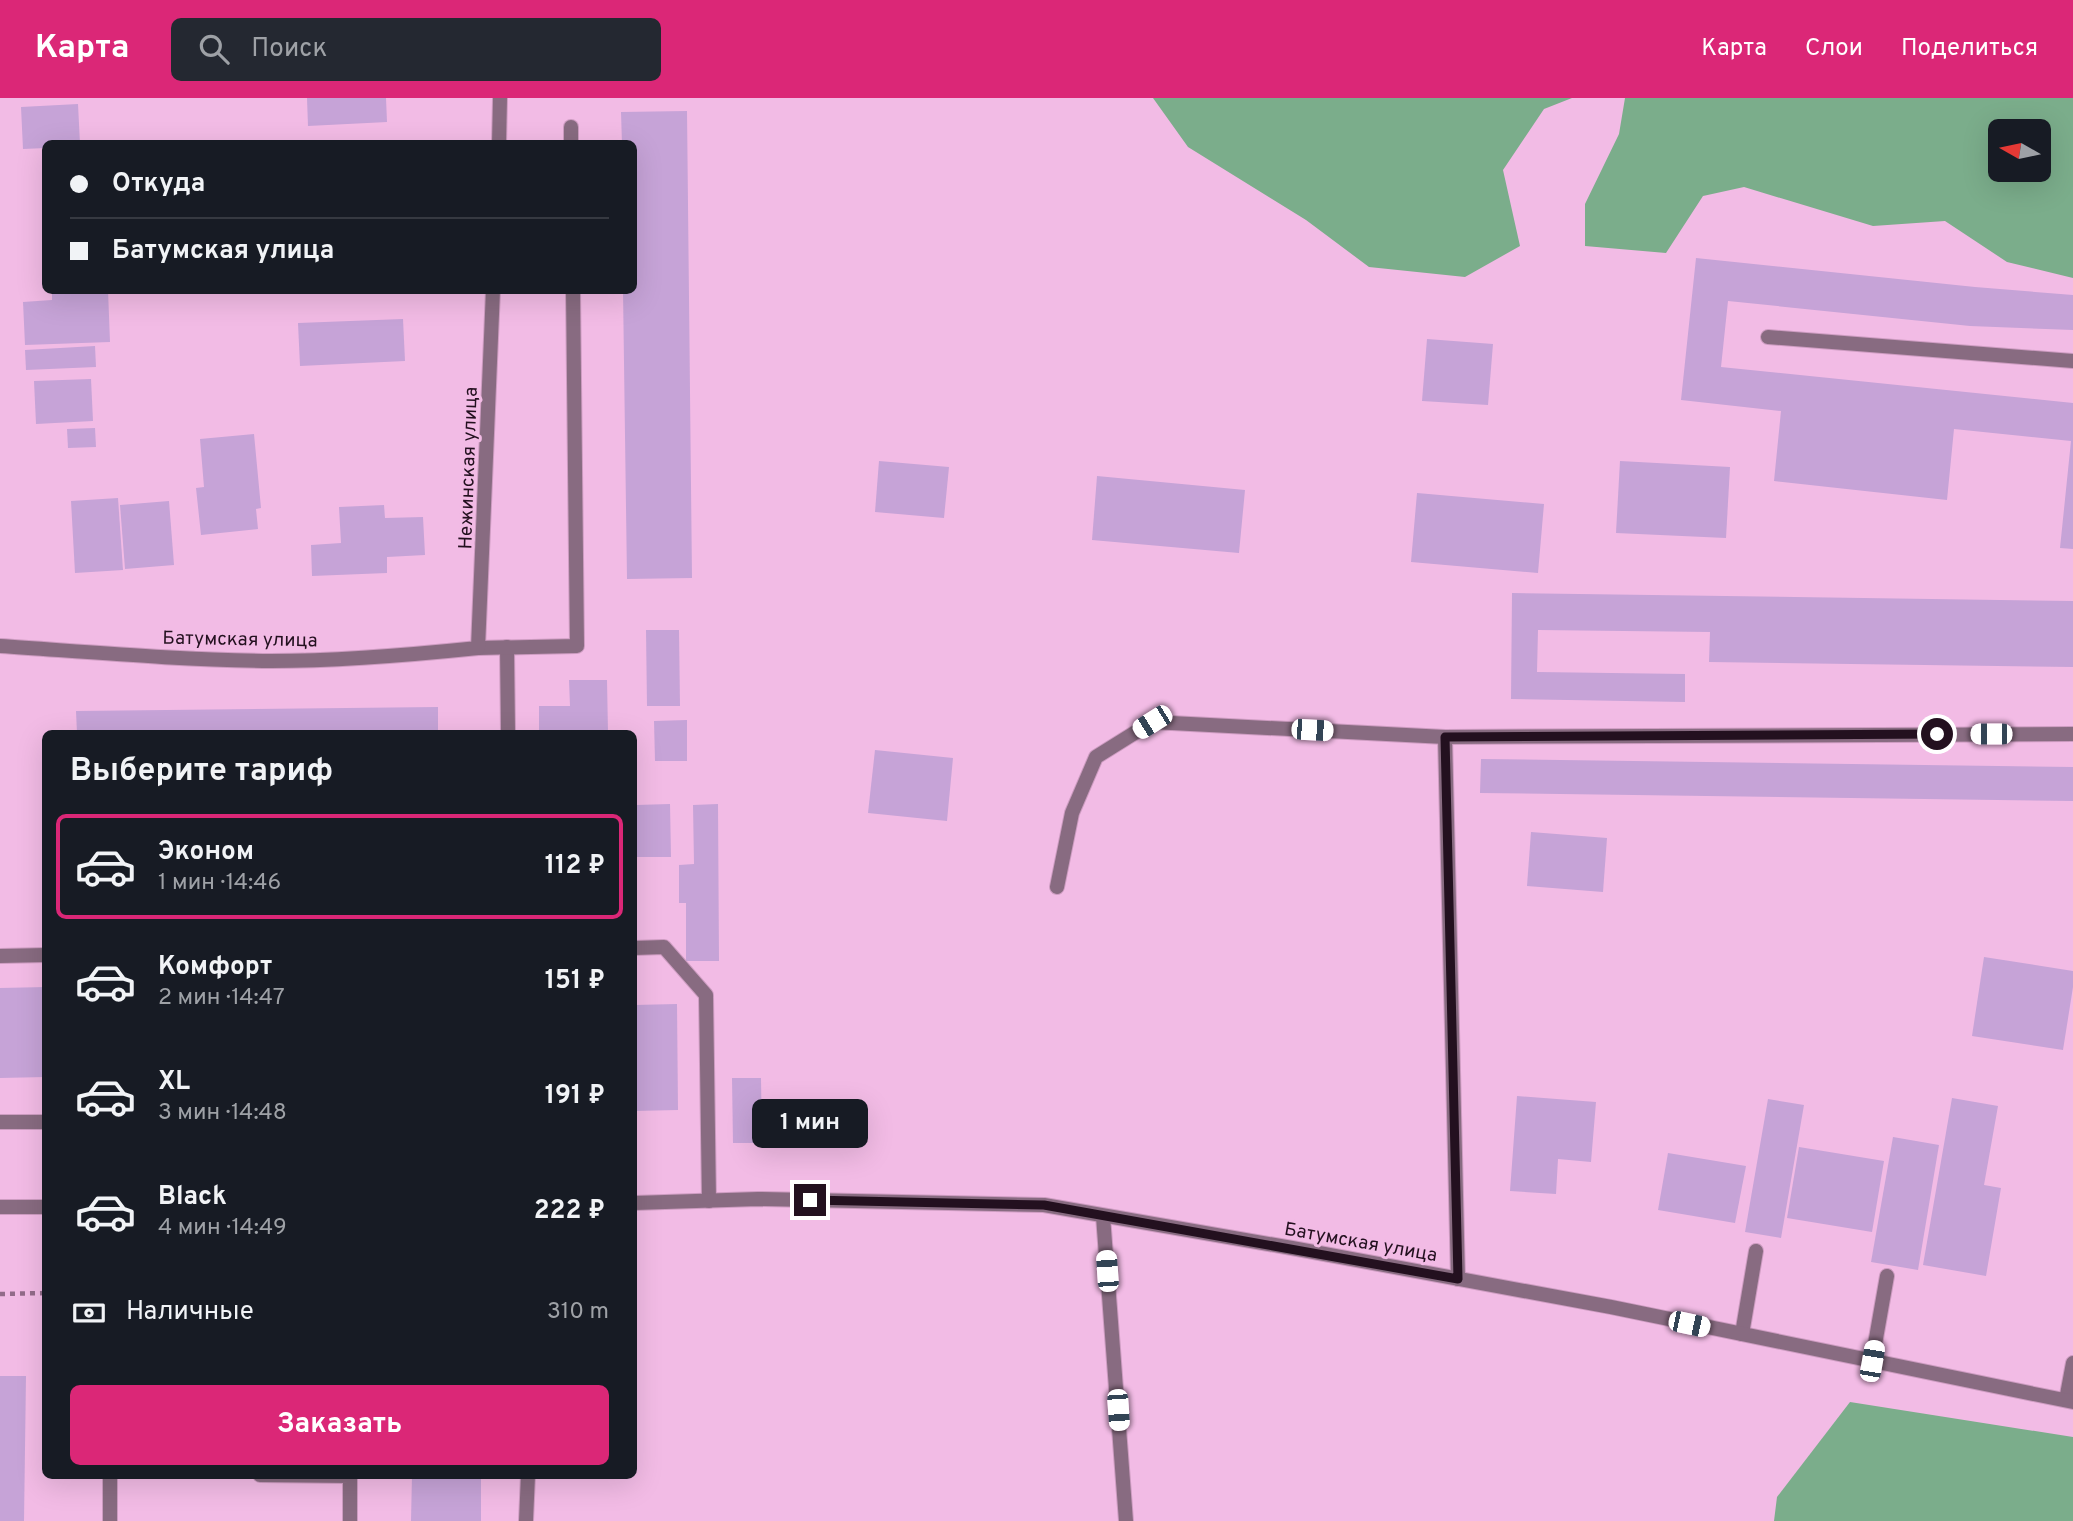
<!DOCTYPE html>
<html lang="ru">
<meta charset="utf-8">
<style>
body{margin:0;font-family:Overpass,sans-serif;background:#242831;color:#f1f3f6;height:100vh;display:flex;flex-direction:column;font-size:26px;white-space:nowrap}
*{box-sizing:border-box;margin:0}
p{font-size:23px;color:#9ea1a6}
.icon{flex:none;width:38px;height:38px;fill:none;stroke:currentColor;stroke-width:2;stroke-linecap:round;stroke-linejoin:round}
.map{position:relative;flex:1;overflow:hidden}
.sheet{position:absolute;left:42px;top:632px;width:595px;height:749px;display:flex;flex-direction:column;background:#171b24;border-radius:10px;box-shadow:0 7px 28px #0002}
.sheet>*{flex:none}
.guide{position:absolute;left:42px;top:42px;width:595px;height:154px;border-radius:10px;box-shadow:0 7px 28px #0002;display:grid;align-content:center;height:154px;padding:0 28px;background:#171b24}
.needle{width:46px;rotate:279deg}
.fabs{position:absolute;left:1988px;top:21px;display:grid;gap:14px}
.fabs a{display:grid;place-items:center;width:63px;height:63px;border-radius:10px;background:#171b24;box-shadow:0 7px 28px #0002;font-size:35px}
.end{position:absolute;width:32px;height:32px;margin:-16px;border:9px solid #23101f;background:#fff;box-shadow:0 0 0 4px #fff}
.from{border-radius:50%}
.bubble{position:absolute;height:49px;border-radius:10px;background:#171b24;box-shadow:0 7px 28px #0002;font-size:23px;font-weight:700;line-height:49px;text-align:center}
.car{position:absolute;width:21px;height:42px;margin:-21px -10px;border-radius:9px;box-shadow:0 0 5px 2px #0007;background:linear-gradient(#fff 24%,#345 0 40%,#fff 0 76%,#345 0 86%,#fff 0)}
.guide b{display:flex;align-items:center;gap:24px;height:66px;font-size:26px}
.guide b+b{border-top:2px solid #363941}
.guide i{width:18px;height:18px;background:#f1f3f6}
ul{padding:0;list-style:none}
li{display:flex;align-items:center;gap:21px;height:105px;margin:0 14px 10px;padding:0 14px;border:4px solid transparent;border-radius:10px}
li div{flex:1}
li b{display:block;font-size:26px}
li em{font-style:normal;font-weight:700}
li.selected{border-color:#db2777}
li>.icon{width:63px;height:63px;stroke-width:1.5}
h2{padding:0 28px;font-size:32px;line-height:84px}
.pay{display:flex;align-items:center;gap:18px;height:77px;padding:0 28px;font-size:26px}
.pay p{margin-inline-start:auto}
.action{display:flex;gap:14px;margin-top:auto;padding:14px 28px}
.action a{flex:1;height:80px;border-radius:10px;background:#db2777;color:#fff;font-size:28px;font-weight:700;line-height:80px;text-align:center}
header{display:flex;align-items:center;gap:42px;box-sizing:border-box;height:98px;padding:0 35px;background:#db2777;color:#fff}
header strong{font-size:33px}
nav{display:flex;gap:38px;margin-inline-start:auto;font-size:24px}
.search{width:490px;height:63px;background:#242831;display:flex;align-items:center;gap:18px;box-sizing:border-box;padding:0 24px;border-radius:10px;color:#9ea1a6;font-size:26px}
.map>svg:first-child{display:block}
.green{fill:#7bad8b;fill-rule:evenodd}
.building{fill:#c6a3d7}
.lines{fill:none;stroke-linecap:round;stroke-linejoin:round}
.service-casing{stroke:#cd9cc1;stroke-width:16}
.minor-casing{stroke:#cd9cc1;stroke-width:16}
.path{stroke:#926b89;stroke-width:4.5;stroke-dasharray:5 5;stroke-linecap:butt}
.service{stroke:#886b81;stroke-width:14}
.minor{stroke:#886b81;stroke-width:14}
.route{stroke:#23101f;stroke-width:9}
.labels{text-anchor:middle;stroke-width:6;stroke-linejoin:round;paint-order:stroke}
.street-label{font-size:19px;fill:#23101f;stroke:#f2bbe5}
</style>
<header>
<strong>Карта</strong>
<div class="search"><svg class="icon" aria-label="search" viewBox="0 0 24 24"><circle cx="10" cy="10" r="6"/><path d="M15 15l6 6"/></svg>Поиск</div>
<nav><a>Карта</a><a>Слои</a><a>Поделиться</a></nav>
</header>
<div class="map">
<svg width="2073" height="1423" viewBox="0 0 2073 1423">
<rect width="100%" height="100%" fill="#f2bbe5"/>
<g class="green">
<path d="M1153 0H1572L1544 11 1503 72 1520 148 1465 179 1369 169 1306 122 1188 49Z"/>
<path d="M1625 0H2073V180L2007 164 1945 123 1873 128 1744 89 1703 98 1666 155 1585 148V106L1619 36ZM2039 33V72H2000V33Z"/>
<path d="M1850 1304 2073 1339V1423H1774L1777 1399Z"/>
</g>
<g class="building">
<path d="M307 0H386L387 24 308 28Z"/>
<path d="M78 6 80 46H46V50L23 51 21 9Z"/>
<path d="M687 13 692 480 627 481 623 192H634V46H622L621 14Z"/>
<path d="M1696 160 1975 189 2073 197V232L1970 228 1728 203 1721 269 2073 305V451L2060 450 2071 343 1954 331 1947 402 1774 383 1781 313 1681 302Z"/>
<path d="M52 192H108L110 244 25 247 23 204 52 202Z"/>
<path d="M403 221 405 263 300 268 298 225Z"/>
<path d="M1427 241 1493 246 1488 307 1422 303Z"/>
<path d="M95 248 96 269 26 272 25 252Z"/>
<path d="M91 281 93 323 36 326 34 283Z"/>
<path d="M95 330 96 349 68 350 67 331Z"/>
<path d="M254 336 261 410 256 411 258 431 201 437 196 390 204 389 200 341Z"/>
<path d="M879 363 949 369 944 420 875 414Z"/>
<path d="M1620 363 1730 369 1726 440 1616 435Z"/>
<path d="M1097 378 1245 392 1239 455 1092 442Z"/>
<path d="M1417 395 1544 406 1538 475 1411 464Z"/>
<path d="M118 400 123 472 75 475 71 403Z"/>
<path d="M169 403 174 467 125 471 120 407Z"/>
<path d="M384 407 385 420 423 419 425 457 387 459V475L312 478 311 447 341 445 339 409Z"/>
<path d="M1512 495 2073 503V569L1709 564 1710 534 1538 532 1537 574 1685 576V604L1511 601Z"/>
<path d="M646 532H679L680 608H647Z"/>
<path d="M569 582H607L608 635H539V608H570Z"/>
<path d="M438 609V635H77L76 613Z"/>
<path d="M687 622V663H655L654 623Z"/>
<path d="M875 652 953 660 947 723 868 715Z"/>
<path d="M1481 661 2073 669V703L1480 695Z"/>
<path d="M670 706 671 759H636V707Z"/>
<path d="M718 706 719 863H686V805H679V767L694 766 693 707Z"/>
<path d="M1531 734 1607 740 1603 794 1527 788Z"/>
<path d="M1984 859 2073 873V889L2063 952 1972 938Z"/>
<path d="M46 889V979L0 980V890Z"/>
<path d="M677 906 678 1012 634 1013V907Z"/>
<path d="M732 980H761L762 1045H733Z"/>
<path d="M1517 998 1596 1004 1591 1064 1558 1061 1556 1096 1510 1093Z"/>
<path d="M1952 1000 1998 1008 1984 1087 2001 1090 1986 1178 1923 1167Z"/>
<path d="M1768 1001 1804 1007 1781 1140 1745 1134Z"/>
<path d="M1893 1039 1939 1047 1918 1172 1871 1164Z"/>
<path d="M1799 1049 1884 1063 1872 1134 1787 1120Z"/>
<path d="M1668 1055 1746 1068 1735 1125 1658 1112Z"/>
<path d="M0 1278H26L24 1423H0Z"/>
<path d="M412 1377H481V1423H411Z"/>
</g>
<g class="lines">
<g class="service-casing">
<g id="service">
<path d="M571 29V46"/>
<path d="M1768 239 2073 263"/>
<path d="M507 549 508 635"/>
<path d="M478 550 577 548 573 192"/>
<path d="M1445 639 1458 1181"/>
<path d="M1057 789 1072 715 1096 659 1152 624 1445 639 2073 636"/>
<path d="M634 850 664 849 706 897 709 1103"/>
<path d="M0 858 46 857"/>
<path d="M0 1024H46"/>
<path d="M1103 1118 1126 1423"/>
<path d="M1742 1236 1756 1153"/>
<path d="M1872 1263 1887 1178"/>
<path d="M2066 1302 2073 1265"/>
<path d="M260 1377 350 1378V1423"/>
<path d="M110 1423V1377"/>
<path d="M526 1423 528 1377"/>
</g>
</g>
<g class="minor-casing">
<g id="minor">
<path d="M499 46 500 0"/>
<path d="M0 548C90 554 181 562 271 563 341 563 410 557 478 550L493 192"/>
<path d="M634 1105 758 1101 1044 1107 1292 1150 1611 1209 2073 1304"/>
<path d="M0 1109H46"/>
</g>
</g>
<path class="path" d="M0 1196 46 1195"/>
<use href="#service" class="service"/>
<use href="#minor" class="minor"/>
</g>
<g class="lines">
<path class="route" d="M810 1102 1044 1107 1458 1181 1445 639 1937 636"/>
</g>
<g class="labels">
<g class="street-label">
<text transform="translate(467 370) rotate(-88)" y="7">Нежинская улица</text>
<text transform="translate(240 540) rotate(1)" y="7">Батумская улица</text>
<text transform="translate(1361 1143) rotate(10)" y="7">Батумская улица</text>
</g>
</g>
</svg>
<div class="fabs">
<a><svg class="needle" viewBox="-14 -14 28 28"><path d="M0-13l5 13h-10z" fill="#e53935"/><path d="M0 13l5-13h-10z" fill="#9ea1a6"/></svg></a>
</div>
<i class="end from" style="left:1937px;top:636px"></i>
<i class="end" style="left:810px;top:1102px"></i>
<div class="bubble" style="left:752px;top:1001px;width:116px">1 мин</div>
<i class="car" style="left:1152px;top:624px;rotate:238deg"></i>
<i class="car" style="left:1312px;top:632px;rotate:93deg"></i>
<i class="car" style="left:1991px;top:636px;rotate:270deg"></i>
<i class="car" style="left:1107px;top:1173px;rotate:356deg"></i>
<i class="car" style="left:1689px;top:1226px;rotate:102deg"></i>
<i class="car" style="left:1872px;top:1263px;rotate:10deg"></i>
<i class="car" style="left:1118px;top:1312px;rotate:176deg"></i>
<div class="guide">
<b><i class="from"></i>Откуда</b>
<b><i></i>Батумская улица</b>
</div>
<section class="sheet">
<h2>Выберите тариф</h2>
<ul>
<li class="selected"><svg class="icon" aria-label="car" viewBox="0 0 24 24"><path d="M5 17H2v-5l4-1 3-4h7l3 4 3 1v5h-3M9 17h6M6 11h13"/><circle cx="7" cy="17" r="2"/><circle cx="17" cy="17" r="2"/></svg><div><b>Эконом</b><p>1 мин · 14:46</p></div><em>112 ₽</em></li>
<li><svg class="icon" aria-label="car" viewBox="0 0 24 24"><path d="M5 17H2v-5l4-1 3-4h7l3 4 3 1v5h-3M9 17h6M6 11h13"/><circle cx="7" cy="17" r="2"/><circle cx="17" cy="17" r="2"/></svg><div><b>Комфорт</b><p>2 мин · 14:47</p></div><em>151 ₽</em></li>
<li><svg class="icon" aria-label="car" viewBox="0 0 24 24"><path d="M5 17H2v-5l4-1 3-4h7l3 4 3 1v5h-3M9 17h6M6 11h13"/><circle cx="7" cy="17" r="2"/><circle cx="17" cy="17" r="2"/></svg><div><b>XL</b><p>3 мин · 14:48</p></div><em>191 ₽</em></li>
<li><svg class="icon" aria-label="car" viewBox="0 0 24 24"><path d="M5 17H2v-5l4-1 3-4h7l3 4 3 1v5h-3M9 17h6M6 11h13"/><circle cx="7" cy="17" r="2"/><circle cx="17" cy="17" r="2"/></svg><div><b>Black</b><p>4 мин · 14:49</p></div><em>222 ₽</em></li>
</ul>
<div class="pay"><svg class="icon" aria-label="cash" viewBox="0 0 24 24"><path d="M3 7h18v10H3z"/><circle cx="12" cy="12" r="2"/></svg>Наличные<p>310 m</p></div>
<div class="action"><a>Заказать</a></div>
</section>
</div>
